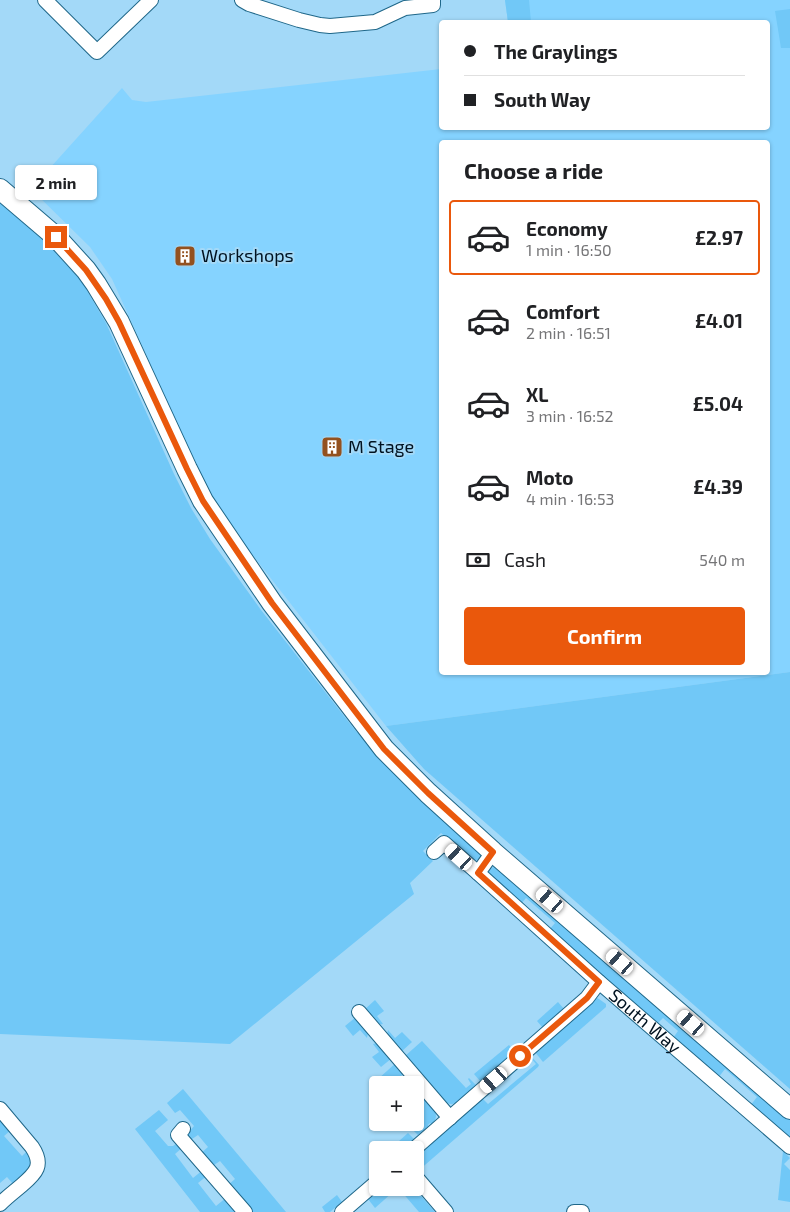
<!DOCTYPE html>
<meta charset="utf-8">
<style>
body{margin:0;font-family:"Exo 2",sans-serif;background:#f2f2f2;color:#202124;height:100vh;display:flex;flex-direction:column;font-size:19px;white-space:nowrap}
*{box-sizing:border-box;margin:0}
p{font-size:16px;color:#757577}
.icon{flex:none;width:28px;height:28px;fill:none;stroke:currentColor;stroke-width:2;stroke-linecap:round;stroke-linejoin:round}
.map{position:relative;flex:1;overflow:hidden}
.sheet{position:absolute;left:439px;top:140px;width:331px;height:535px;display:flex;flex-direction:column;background:#fff;border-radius:5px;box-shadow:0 1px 4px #0004}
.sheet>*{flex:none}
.top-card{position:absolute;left:439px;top:20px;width:331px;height:110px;border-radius:5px;box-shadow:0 1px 4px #0004;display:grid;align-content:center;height:110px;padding:0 25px;background:#fff}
.controls{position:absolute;left:369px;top:1076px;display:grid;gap:10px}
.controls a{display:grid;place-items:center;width:55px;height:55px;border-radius:5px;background:#fff;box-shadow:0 1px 4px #0004;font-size:25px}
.end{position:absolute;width:22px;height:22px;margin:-11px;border:6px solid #ea580c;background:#fff;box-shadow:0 0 0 2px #fff}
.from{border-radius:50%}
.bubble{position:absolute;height:35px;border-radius:5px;background:#fff;box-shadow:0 1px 4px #0004;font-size:16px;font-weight:700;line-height:35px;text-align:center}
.car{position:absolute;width:15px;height:30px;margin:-15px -8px;border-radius:6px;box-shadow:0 0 4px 1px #0007;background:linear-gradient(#fff 24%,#345 0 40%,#fff 0 76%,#345 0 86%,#fff 0)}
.top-card b{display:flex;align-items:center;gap:18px;height:48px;font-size:19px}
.top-card b+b{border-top:1px solid #e0e0e0}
.top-card i{width:12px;height:12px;background:#202124}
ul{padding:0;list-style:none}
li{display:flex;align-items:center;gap:15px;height:75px;margin:0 10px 8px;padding:0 15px;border:2px solid transparent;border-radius:5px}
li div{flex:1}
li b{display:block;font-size:19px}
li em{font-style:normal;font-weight:700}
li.on{border-color:#ea580c}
li>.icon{width:45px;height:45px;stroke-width:1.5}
h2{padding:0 25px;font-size:22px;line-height:60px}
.pay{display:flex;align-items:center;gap:12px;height:55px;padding:0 25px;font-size:19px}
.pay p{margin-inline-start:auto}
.button{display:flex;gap:10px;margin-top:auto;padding:10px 25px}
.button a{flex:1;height:58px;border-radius:5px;background:#ea580c;color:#fff;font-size:20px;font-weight:700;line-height:58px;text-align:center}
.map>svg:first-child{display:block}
.built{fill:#85d3ff;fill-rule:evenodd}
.green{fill:#71c8f7}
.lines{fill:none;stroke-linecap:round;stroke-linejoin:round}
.street-casing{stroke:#1f6789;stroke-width:16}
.secondary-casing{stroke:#1f6789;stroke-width:22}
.street{stroke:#fff;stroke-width:14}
.secondary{stroke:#fff;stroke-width:20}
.route{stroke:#ea580c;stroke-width:6}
.labels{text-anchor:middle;stroke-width:4;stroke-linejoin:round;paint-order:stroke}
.poi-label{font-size:18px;fill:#001220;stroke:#a3d9f8;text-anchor:start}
.street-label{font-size:18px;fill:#001220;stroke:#a3d9f8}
</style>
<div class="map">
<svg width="790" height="1212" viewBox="0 0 790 1212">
<rect width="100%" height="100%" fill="#a3d9f8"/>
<path class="built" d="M505 0H790V672L386 726 230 526 212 497 196 465 112 279 90 247 31 189 122 88 132 100 146 102 441 69V128H768V22H508ZM441 142H768V672H441Z"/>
<g class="green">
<path d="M505 0H529L531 22H508Z"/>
<path d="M790 9V48H781L775 11Z"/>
<path d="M0 203 47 243 82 282 106 323 174 474 191 508 210 539 261 610 355 730 421 800 464 837 482 855C480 860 477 861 472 860L441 833 423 851 433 861 410 883 414 894 230 1044 0 1034Z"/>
<path d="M790 672V1089L424 769 386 726Z"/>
<path d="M498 866 790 1118V1140L750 1106 757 1097 725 1069 718 1078 673 1038 678 1031 663 1018 657 1024 549 930 555 923 526 898 520 905 488 874C490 868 492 867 498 866Z"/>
<path d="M597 998 599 999 606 1004V1007L543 1062 535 1052Z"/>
<path d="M375 1000 384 1011 377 1016 383 1024C374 1026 369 1016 364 1010Z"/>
<path d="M558 1002 564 1009 543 1028 537 1021Z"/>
<path d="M356 1017 368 1033 367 1038 360 1030 353 1036 345 1026Z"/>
<path d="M388 1030 395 1038 402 1032 412 1042 401 1052 387 1035Z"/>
<path d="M422 1041 466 1088 471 1084 468 1079 469 1078 476 1085 456 1103C451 1105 448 1104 444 1101L405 1056Z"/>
<path d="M377 1043 380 1044 392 1058 381 1067 372 1057 379 1052 373 1044Z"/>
<path d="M509 1045 514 1051V1053L480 1081 474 1074Z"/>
<path d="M530 1055 539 1065 538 1067 418 1171 415 1167V1156L481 1097 488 1104 536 1064 529 1056Z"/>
<path d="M397 1062 405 1072 399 1078 405 1085H383L378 1079Z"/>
<path d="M183 1089 286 1212H250L227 1186 235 1179 220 1161 211 1167 200 1154 208 1147 198 1135 189 1141 187 1134 194 1126 180 1110 175 1113 167 1103Z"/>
<path d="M425 1096C431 1104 442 1115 432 1124L430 1123 428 1125V1127L418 1135 412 1129 417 1125 415 1123V1097L419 1101Z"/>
<path d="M159 1110 168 1120 155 1131 168 1146H173L179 1142 183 1147 175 1154 193 1178 203 1170 208 1175 198 1183 216 1206 227 1197 239 1212H200L135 1129Z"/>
<path d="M0 1118 11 1130 4 1136 22 1156 28 1150 32 1163 29 1173 14 1185 7 1177 0 1183Z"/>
<path d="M408 1133 414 1139 402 1150H389Z"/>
<path d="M783 1151 790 1158 784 1164 790 1170V1202L778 1200Z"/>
<path d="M378 1188H389L393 1192 375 1208 368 1199Z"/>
<path d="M405 1188H414L435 1212H419L401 1191Z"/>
<path d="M337 1195 342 1202 330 1212H325L322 1207Z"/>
</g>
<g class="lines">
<g class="street-casing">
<g id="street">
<path d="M45 0 97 52 151 0"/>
<path d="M242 0 249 4 299 20 320 25 330 26 375 22 405 8 433 5V0"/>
<path d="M434 852 444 843 478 873"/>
<path id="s1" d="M493 852 478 873 599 982 790 1147"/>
<path d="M359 1012 450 1118"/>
<path d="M0 1109 32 1147C44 1165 36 1173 22 1185 15 1191 7 1197 0 1204"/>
<path d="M183 1129 178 1135 245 1212"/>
<path d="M413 1150 587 998 599 982"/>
<path d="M415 1176 446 1212"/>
<path d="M342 1212 378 1181"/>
<path d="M574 1212H582"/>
</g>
</g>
<g class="secondary-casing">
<path id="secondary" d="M0 189 56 237 86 270 96 284 119 322 187 469 203 501 272 603 384 749 428 793 493 852 790 1109"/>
</g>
<use href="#street" class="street"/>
<use href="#secondary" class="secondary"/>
</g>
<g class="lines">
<path class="route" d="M56 237 86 270 106 299 119 322 187 469 203 501 272 603 384 749 428 793 493 852 478 873 599 982 587 998 520 1056"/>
</g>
<defs>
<g id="building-square" transform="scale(1.125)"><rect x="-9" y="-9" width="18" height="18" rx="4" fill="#93511f" stroke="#a3d9f8"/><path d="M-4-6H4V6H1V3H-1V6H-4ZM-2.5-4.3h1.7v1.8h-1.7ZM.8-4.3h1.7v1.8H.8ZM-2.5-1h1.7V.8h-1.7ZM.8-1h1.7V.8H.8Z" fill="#fff"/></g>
</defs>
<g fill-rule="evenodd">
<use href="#building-square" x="185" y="256"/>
<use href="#building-square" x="332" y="447"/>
</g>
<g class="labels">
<g class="poi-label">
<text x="201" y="262">Workshops</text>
<text x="348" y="453">M Stage</text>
</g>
<g class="street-label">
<text dy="6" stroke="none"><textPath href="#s1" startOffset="249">South Way</textPath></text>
</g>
</g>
</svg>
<div class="controls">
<a>+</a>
<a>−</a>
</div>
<i class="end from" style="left:520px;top:1056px"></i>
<i class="end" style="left:56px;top:237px"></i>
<div class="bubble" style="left:15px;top:165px;width:82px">2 min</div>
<i class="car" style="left:459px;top:857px;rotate:312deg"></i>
<i class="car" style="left:550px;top:900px;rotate:311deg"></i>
<i class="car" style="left:620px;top:962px;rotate:311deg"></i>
<i class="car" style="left:691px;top:1023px;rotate:311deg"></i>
<i class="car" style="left:494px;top:1080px;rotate:229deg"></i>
<div class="top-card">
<b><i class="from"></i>The Graylings</b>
<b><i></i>South Way</b>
</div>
<section class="sheet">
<h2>Choose a ride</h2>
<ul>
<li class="on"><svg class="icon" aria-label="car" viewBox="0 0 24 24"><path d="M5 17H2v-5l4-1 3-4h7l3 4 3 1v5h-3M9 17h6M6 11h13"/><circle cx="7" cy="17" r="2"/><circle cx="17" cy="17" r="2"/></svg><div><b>Economy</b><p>1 min · 16:50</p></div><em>£2.97</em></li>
<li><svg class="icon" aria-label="car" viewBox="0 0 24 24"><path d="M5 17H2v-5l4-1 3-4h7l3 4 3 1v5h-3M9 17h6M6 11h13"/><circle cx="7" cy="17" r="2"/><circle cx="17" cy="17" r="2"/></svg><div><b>Comfort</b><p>2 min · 16:51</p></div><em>£4.01</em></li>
<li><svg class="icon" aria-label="car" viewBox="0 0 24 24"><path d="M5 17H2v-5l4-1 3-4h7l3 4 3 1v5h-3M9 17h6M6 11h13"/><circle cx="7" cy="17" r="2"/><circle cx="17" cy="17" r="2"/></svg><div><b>XL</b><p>3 min · 16:52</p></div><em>£5.04</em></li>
<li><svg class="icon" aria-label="car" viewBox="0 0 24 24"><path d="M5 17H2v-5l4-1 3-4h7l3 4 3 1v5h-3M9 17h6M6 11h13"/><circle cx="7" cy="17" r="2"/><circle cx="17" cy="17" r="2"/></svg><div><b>Moto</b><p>4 min · 16:53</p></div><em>£4.39</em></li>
</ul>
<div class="pay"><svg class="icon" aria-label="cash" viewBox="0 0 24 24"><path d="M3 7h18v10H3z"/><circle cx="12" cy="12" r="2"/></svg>Cash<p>540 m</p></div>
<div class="button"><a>Confirm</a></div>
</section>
</div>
